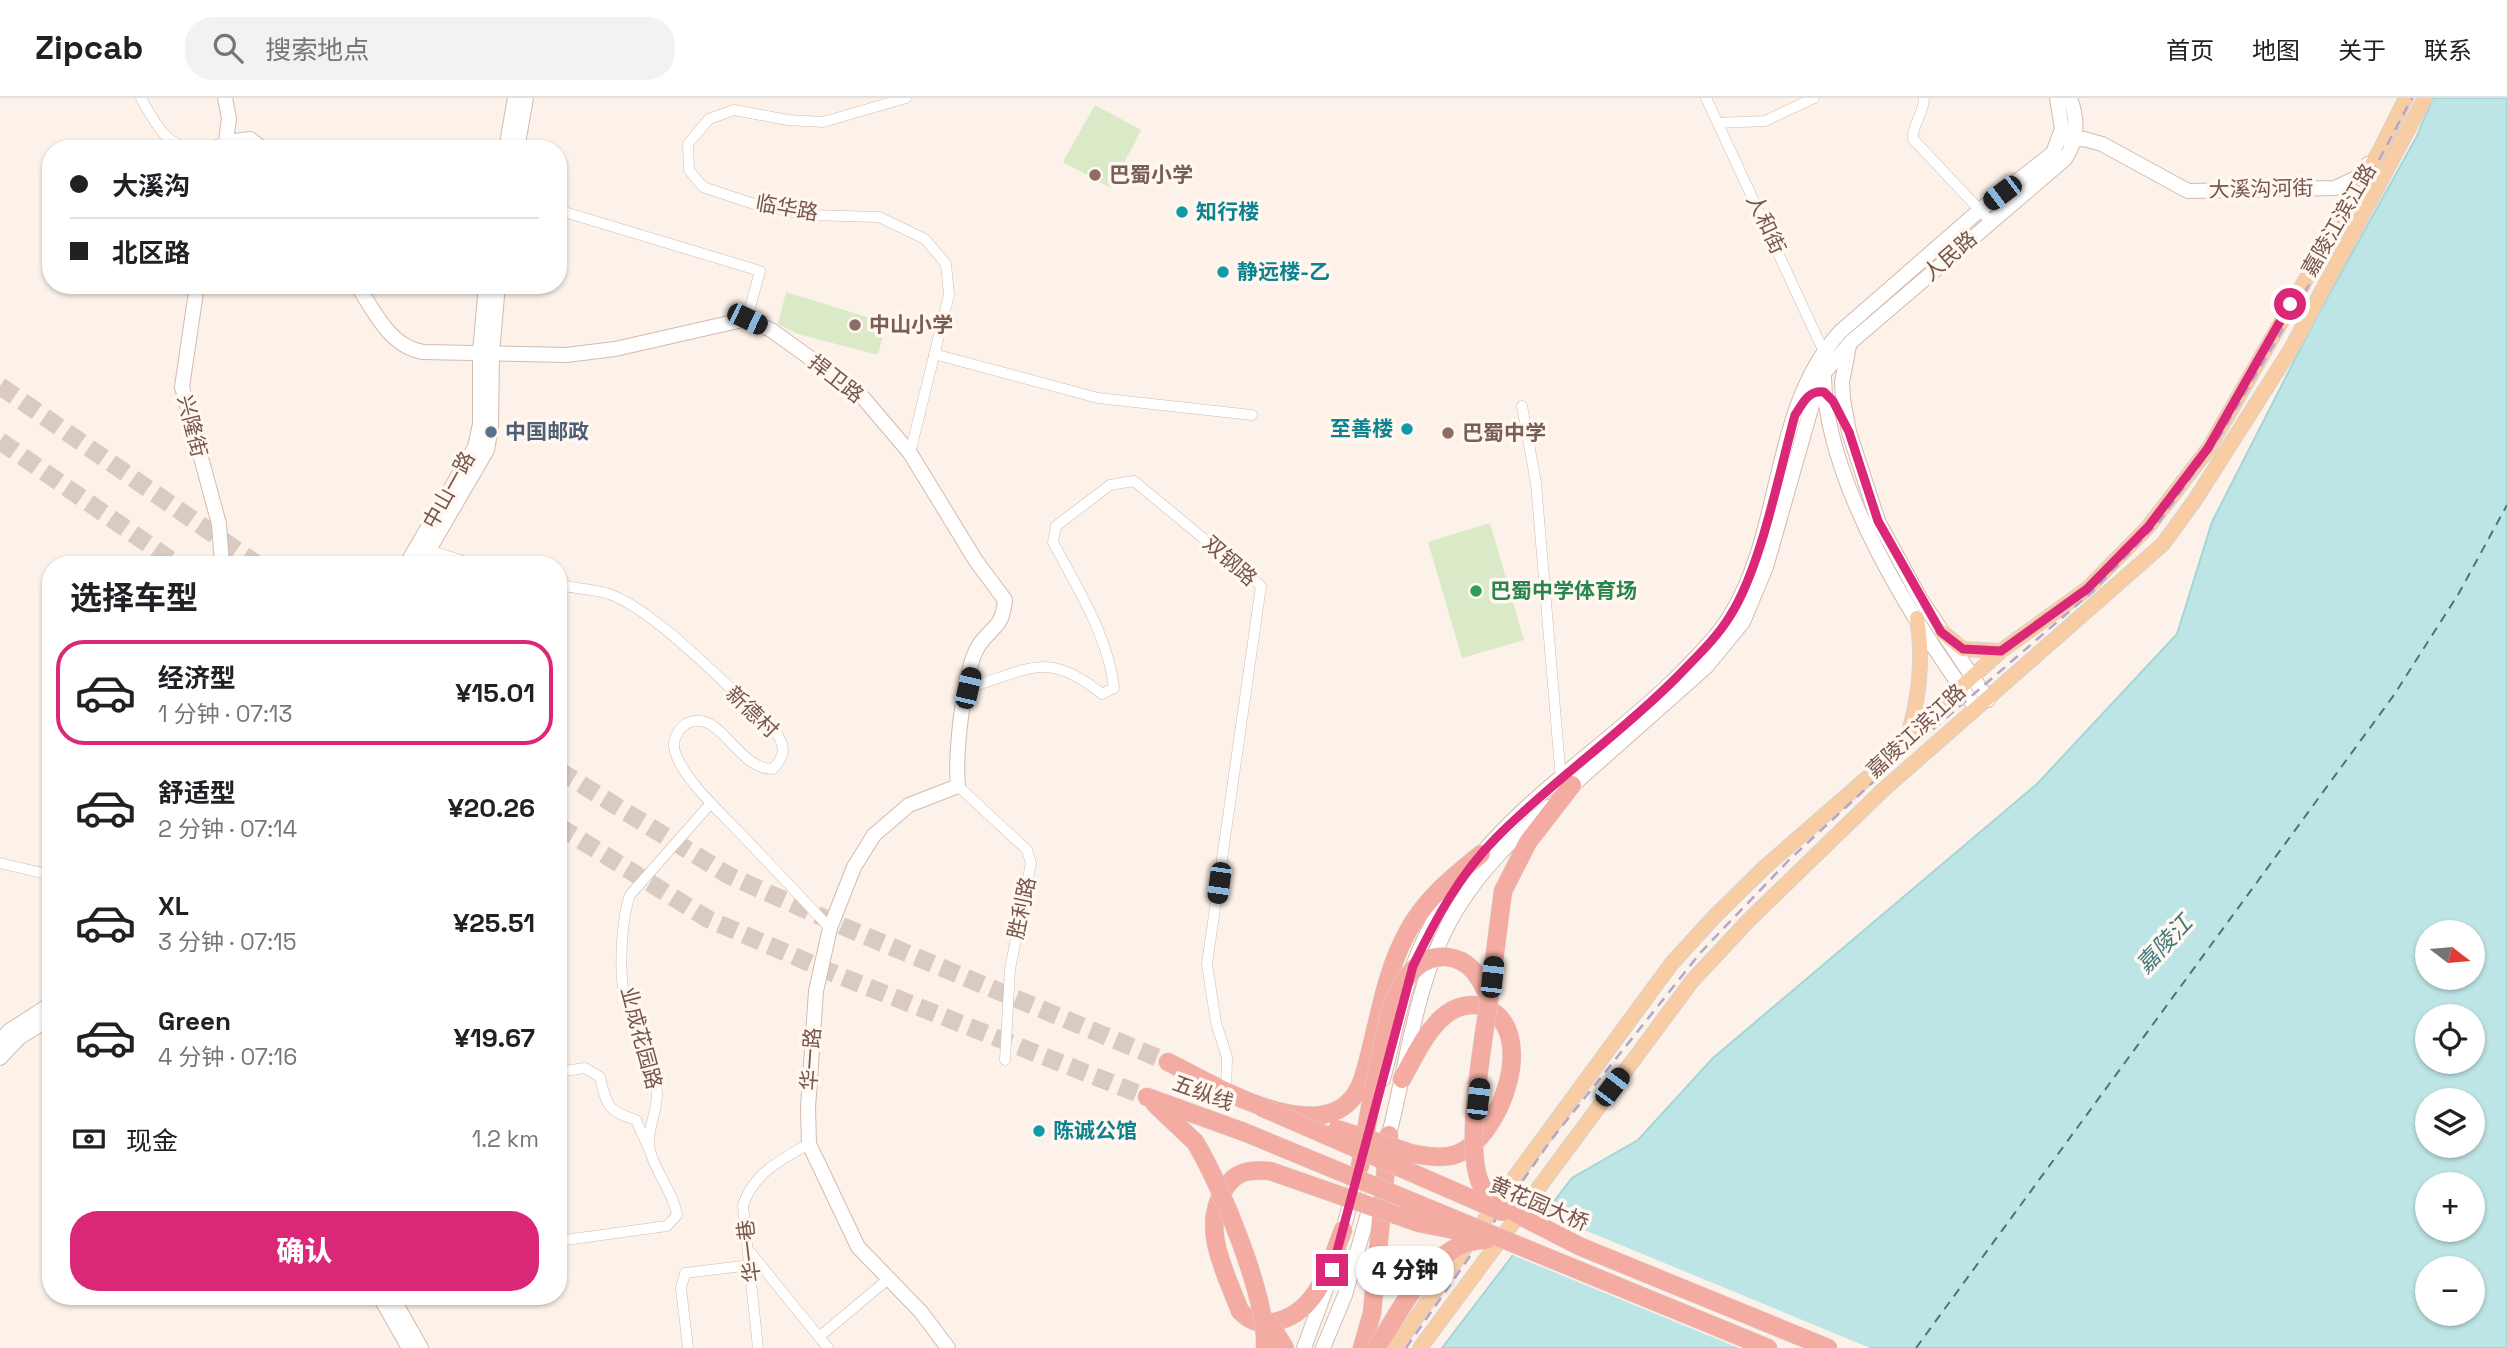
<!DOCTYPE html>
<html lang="zh">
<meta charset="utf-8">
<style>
body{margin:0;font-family:"Space Grotesk","Noto Sans SC",sans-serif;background:#f2f2f2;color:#202124;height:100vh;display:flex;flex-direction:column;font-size:26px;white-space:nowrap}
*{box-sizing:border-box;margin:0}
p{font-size:23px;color:#757577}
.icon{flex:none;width:38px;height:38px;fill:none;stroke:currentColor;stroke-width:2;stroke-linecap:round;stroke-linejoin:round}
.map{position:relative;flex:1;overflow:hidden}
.drawer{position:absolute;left:42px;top:458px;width:525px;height:749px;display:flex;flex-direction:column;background:#fff;border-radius:28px;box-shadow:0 2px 5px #0004}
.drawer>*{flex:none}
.guide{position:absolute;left:42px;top:42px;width:525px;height:154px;border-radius:28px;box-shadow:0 2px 5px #0004;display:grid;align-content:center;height:154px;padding:0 28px;background:#fff}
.needle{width:46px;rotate:106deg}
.tools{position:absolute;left:2415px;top:822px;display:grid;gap:14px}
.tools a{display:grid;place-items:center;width:70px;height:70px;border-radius:50%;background:#fff;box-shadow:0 2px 5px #0004;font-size:35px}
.end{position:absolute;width:32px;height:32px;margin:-16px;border:9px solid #db2777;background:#fff;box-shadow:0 0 0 4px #fff}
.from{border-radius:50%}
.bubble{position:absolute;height:49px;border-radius:24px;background:#fff;box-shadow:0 2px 5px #0004;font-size:23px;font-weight:800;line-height:49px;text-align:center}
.car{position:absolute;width:21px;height:42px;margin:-21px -10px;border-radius:9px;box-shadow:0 0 5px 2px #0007;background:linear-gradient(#222 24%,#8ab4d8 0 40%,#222 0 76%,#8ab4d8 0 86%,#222 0)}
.guide b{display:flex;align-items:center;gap:24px;height:66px;font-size:26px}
.guide b+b{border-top:2px solid #e0e0e0}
.guide i{width:18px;height:18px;background:#202124}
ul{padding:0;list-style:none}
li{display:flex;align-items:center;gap:21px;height:105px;margin:0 14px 10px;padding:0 14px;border:4px solid transparent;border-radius:28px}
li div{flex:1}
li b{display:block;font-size:26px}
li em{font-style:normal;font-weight:800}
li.current{border-color:#db2777}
li>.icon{width:63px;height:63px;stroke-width:1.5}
h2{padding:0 28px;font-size:32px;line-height:84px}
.pay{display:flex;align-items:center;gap:18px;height:77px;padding:0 28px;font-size:26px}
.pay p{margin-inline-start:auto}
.cta{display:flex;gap:14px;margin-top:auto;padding:14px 28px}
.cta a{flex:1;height:80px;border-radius:28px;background:#db2777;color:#fff;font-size:28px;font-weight:800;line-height:80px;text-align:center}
header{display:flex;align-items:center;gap:42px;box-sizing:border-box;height:98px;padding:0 35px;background:#fff;border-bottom:2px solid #e0e0e0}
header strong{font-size:33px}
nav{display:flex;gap:38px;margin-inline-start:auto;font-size:24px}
.search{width:490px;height:63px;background:#f2f2f2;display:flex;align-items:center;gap:18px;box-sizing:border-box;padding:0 24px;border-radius:28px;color:#757577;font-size:26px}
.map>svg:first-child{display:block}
.green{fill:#daeac7}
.water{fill:#bee5e6;stroke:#a4d6d7;stroke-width:2;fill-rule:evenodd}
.pier{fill:#fcf2e9}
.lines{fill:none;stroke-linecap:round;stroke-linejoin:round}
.ferry{stroke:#40797b;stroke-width:2;stroke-dasharray:9 7;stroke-linecap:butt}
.highway-tunnel{stroke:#dacbc2;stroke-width:18;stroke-dasharray:18 9;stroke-linecap:butt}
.street-casing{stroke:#d0bbb1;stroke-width:11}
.secondary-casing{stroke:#d3baaf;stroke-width:16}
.primary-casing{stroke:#d9d0cd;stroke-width:16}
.highway-casing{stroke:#d9d0cd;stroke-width:19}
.street{stroke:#fff;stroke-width:10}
.secondary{stroke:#fff;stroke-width:14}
.primary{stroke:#f8cda4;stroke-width:14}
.highway{stroke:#f4aca2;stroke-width:18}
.rail{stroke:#b3a7c7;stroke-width:2.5;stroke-dasharray:10 7;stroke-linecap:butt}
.highway-bridge-casing{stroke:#d9d0cd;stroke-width:19;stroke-linecap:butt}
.highway-bridge{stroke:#f4aca2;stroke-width:18}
.route{stroke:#db2777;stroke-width:9}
.education-dot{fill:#8d6e63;stroke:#fff7f0;stroke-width:2.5}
.culture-dot{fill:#0f9aa8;stroke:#fff7f0;stroke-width:2.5}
.service-dot{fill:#5c6f8a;stroke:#fff7f0;stroke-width:2.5}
.leisure-dot{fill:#2e9e5b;stroke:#fff7f0;stroke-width:2.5}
.labels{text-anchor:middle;stroke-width:7;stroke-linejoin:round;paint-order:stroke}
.education-label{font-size:21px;font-weight:bold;fill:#785e54;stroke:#fff7f0;text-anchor:start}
.street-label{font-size:21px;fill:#76564d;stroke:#fff7f0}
.culture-label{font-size:21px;font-weight:bold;fill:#0d838f;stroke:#fff7f0;text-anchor:start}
.service-label{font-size:21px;font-weight:bold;fill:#4e5e75;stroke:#fff7f0;text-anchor:start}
.leisure-label{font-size:21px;font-weight:bold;fill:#27864d;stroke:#fff7f0;text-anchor:start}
.water-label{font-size:23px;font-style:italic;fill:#40797b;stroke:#fff7f0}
</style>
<header>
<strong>Zipcab</strong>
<div class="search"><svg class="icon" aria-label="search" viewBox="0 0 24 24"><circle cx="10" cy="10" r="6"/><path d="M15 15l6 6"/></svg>搜索地点</div>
<nav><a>首页</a><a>地图</a><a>关于</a><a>联系</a></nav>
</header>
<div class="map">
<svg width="2507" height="1250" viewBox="0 0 2507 1250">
<rect width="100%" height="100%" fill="#fcf2e9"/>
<g class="green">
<path d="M1095 7 1141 32 1111 90 1063 64Z"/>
<path d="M786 194 886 225 878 257 798 236 778 226Z"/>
<path d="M1490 425 1524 542 1462 560 1428 444Z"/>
</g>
<path class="water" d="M2433 0H2507V1250H1442L1572 1080 1638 1042 1713 960 2037 686 2177 536 2212 424 2315 222 2417 38ZM2427 835H2473V880H2427ZM2427 919H2473V964H2427ZM2427 1003H2473V1048H2427ZM2427 1087H2473V1132H2427ZM2427 1171H2473V1216H2427Z"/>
<path class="pier" d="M1541 1114 1870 1250H1739L1510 1156Z"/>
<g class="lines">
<path class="ferry" d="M1916 1250 2394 597 2459 495 2507 407"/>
<g class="highway-tunnel">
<path d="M0 288 258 467"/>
<path d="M0 343 178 467"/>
<path d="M558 672 728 777 849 831 1168 964"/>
<path d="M558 728 708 821 840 878 1147 999"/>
</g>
<g class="street-casing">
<g id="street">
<path d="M141 0C154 23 166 50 196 51"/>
<path d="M906 0 823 24 788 22 734 12 709 21 688 46 689 72 703 89 757 107 808 117 879 119 925 141 946 166 949 197 910 355"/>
<path d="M1706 0 1823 252"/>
<path d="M1924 0C1924 16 1912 26 1913 41L1991 124"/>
<path d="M1718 25 1765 23 1814 0"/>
<path d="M200 51 227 44"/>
<path d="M558 112 760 173 747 221"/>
<path d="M934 256 1098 300 1252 317"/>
<path d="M1522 308 1536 385 1561 682"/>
<path d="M429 452 476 467"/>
<path d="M558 487C574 490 591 491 606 495 654 509 734 596 774 631 785 647 787 656 773 671 739 671 723 619 695 623 681 624 671 640 675 654 684 682 721 715 742 737 771 768 801 799 830 830"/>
<path d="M558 502 562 488"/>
<path d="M968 590C1029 572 1047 551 1102 596L1114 590C1108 537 1077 490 1053 444L1056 428 1110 387 1134 383 1261 488 1207 866 1216 925 1227 959 1226 994"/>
<path d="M958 688 1027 752 1031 765 1010 871 1005 962"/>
<path d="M0 765 51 777"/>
<path d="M558 974 585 970 600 979C607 1008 607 1013 636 1022L649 1051"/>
<path d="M558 1143 667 1128 677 1117C673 1093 656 1076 650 1053 645 1036 658 1013 657 994 654 961 639 934 627 903 617 881 622 819 630 797L711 705"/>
<path d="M750 1154 828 1250"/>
<path d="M819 1239 887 1182"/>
<path d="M688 1250 681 1190 685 1175 751 1167"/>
<path d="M758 1250 743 1108C752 1076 782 1061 809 1046"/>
</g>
</g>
<g class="secondary-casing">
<g id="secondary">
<path d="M225 0 229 20 225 51"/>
<path d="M2067 42 2084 41 2102 46 2188 93 2335 90 2356 80 2368 66"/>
<path d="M227 44 250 41 263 51"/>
<path d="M506 51 515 0"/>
<path d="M517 51 526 0"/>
<path d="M197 187 182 289 219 426 222 467"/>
<path d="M357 187C375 214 389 248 423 254L566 257 615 251 747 221 771 232 859 295 910 355 976 463 1005 502C1002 531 994 526 979 547 963 572 955 658 958 688L909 707 874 737 854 769 830 830 816 893 808 1010 809 1046 858 1149 921 1214 948 1250"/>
<path d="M1849 248 1842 284 1843 301 1849 334 1878 423 1921 502 1988 602"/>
<path d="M1824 278C1825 385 1914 525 1976 610"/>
<path d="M406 467 475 349 480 326V254L486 187"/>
<path d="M420 467 487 352 491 329 492 254 498 187"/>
<path d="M1566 693 1706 569 1743 524 1766 469 1816 293 1824 275 1851 244 2065 61C2078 41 2078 22 2070 0"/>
<path d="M0 943 9 933 51 906"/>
<path d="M0 960 20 939 51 920"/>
<path d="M1383 981C1393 944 1400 904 1413 868 1427 828 1454 787 1482 755 1540 687 1619 638 1682 574 1699 556 1717 539 1730 518 1784 431 1770 311 1840 234L1981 111 2053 55 2062 31 2057 0"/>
<path d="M1386 1048C1408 968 1414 879 1459 808 1483 769 1515 739 1548 709"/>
<path d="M1341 1140 1359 1072"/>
<path d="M380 1199 409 1250"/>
<path d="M392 1199 421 1250"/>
<path d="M1304 1250 1331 1177"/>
<path d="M1323 1250 1345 1197 1373 1098"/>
</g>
</g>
<g class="primary-casing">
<g id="primary">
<path d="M1942 534 1963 551 2001 553"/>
<path d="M1906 643C1919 605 1924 560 1917 520"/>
<path d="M1395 1250 1514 1080 1672 865 1715 818 1765 769 1905 647 1961 589 2001 553 2087 491 2148 429 2209 350 2380 52 2406 0"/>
<path d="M1420 1250 1692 883 1749 822 1883 692 2163 446 2195 402 2291 251 2425 0"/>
</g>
</g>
<g class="highway-casing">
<g id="highway">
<path d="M1489 901 1503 793 1528 744 1572 687"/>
<path d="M1168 964C1214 987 1336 1063 1363 980 1378 931 1383 878 1408 833 1426 800 1453 779 1481 756"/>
<path d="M1402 981C1414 960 1425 934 1444 918 1454 909 1471 904 1484 909 1540 931 1501 1039 1457 1056 1443 1061 1428 1058 1414 1056"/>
<path d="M1147 999 1244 1034"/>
<path d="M1155 1006 1195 1044"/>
<path d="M1360 1068 1373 992"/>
<path d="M1270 1073C1249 1071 1235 1073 1224 1092 1200 1131 1226 1175 1240 1213 1251 1224 1259 1226 1274 1224 1318 1215 1329 1168 1343 1132"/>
<path d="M1510 1144 1768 1250"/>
<path d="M1579 1148 1828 1250"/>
<path d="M1362 1250 1372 1215 1389 1037"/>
</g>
</g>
<use href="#street" class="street"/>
<use href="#secondary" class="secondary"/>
<use href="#primary" class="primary"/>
<use href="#highway" class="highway"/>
<path class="rail" d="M1406 1250 1551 1042 1701 854 1789 762 1887 671 2093 493 2159 424 2217 343 2347 122 2412 0"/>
<g class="highway-bridge-casing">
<g id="highway-bridge">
<path d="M1373 992C1383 952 1390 855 1446 859 1470 861 1481 880 1489 901 1484 942 1460 1063 1485 1093 1500 1111 1556 1135 1579 1148"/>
<path d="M1261 1009 1502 1114"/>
<path d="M1337 1031 1414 1056"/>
<path d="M1244 1034 1510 1144"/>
<path d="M1195 1044C1221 1086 1268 1202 1265 1250"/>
<path d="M1270 1073 1419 1125 1469 1135"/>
<path d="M1268 1223 1285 1250"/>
<path d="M1376 1250C1401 1213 1434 1140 1486 1142"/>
</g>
</g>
<use href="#highway-bridge" class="highway-bridge"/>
</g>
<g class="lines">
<path class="route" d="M1332 1172 1413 868C1435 822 1460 776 1496 740 1553 682 1621 636 1678 578 1696 559 1716 541 1730 518 1761 470 1779 375 1795 317 1803 305 1808 292 1824 294L1833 303 1849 334 1878 423 1941 534 1963 551 2001 553 2087 491 2148 429 2208 350 2290 206"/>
</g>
<g class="education-dot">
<circle cx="1095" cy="77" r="7"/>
<circle cx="855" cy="227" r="7"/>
<circle cx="1448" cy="335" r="7"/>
</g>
<g class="culture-dot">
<circle cx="1182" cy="114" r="7"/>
<circle cx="1223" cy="174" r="7"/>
<circle cx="1407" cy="331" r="7"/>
<circle cx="1039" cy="1033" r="7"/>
</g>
<circle class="service-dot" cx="491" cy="334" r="7"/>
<circle class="leisure-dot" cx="1476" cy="493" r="7"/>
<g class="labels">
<g class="education-label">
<text x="1109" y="84">巴蜀小学</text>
<text x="869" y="234">中山小学</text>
<text x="1462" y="342">巴蜀中学</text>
</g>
<g class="street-label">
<text transform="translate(2261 91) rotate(-1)" y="7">大溪沟河街</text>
<text transform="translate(787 110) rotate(10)" y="7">临华路</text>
<text transform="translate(2339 122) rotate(-60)" y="7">嘉陵江滨江路</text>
<text transform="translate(1766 126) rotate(65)" y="7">人和街</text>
<text transform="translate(1950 158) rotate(-41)" y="7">人民路</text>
<text transform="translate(836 281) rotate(38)" y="7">捍卫路</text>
<text transform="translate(192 328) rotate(76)" y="7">兴隆街</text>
<text transform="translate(449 392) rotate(-61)" y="7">中山一路</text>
<text transform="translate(1230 463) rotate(41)" y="7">双钢路</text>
<text transform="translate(752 614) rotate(44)" y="7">新德村</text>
<text transform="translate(1916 633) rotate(-43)" y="7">嘉陵江滨江路</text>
<text transform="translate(1022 810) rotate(-78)" y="7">胜利路</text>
<text transform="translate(641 940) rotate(75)" y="7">业成花园路</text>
<text transform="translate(811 961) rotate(-86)" y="7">华一路</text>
<text transform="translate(1203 995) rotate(20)" y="7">五纵线</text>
<text transform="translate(1539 1106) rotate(23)" y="7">黄花园大桥</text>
<text transform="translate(749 1153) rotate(-97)" y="7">华一巷</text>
</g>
<g class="culture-label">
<text x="1196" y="121">知行楼</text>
<text x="1237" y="181">静远楼-乙</text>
<text x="1393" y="338" text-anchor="end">至善楼</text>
<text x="1053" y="1040">陈诚公馆</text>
</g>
<g class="service-label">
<text x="505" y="341">中国邮政</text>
</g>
<g class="leisure-label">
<text x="1490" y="500">巴蜀中学体育场</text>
</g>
<g class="water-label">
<text transform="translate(2164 846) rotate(-47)" y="8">嘉陵江</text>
</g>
</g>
</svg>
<div class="tools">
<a><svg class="needle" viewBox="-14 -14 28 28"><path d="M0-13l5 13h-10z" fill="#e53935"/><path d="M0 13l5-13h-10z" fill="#757577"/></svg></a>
<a><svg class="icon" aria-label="locate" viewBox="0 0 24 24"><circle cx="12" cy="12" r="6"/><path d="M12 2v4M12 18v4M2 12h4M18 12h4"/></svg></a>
<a><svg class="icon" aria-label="layers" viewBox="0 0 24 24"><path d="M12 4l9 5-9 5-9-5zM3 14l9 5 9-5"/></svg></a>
<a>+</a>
<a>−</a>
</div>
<i class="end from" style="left:2290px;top:206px"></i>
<i class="end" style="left:1332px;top:1172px"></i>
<div class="bubble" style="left:1356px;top:1148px;width:98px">4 分钟</div>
<i class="car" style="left:2002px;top:95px;rotate:233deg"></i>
<i class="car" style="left:747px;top:221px;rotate:116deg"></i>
<i class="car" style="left:968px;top:590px;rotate:13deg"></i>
<i class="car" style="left:1219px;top:785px;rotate:188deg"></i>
<i class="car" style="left:1492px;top:879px;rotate:6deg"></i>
<i class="car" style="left:1612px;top:989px;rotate:37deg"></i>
<i class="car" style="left:1478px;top:1001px;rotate:6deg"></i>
<div class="guide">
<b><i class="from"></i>大溪沟</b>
<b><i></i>北区路</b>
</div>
<section class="drawer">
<h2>选择车型</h2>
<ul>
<li class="current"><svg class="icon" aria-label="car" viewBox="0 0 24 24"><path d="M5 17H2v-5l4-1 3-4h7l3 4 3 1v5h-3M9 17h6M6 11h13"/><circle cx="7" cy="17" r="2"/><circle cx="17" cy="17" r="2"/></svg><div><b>经济型</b><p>1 分钟 · 07:13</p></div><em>¥15.01</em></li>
<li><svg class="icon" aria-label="car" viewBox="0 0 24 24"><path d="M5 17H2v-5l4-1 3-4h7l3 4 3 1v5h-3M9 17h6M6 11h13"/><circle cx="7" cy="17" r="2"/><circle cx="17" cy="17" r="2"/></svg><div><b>舒适型</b><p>2 分钟 · 07:14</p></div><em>¥20.26</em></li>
<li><svg class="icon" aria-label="car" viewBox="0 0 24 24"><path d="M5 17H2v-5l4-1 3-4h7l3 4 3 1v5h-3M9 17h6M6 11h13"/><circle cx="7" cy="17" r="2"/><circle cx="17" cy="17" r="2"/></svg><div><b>XL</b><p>3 分钟 · 07:15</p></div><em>¥25.51</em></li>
<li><svg class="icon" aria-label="car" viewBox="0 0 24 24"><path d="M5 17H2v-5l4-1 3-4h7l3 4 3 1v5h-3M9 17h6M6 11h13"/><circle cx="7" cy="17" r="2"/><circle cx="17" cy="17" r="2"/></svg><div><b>Green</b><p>4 分钟 · 07:16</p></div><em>¥19.67</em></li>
</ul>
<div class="pay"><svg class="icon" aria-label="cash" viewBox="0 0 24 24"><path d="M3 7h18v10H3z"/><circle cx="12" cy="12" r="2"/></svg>现金<p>1.2 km</p></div>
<div class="cta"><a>确认</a></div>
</section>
</div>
